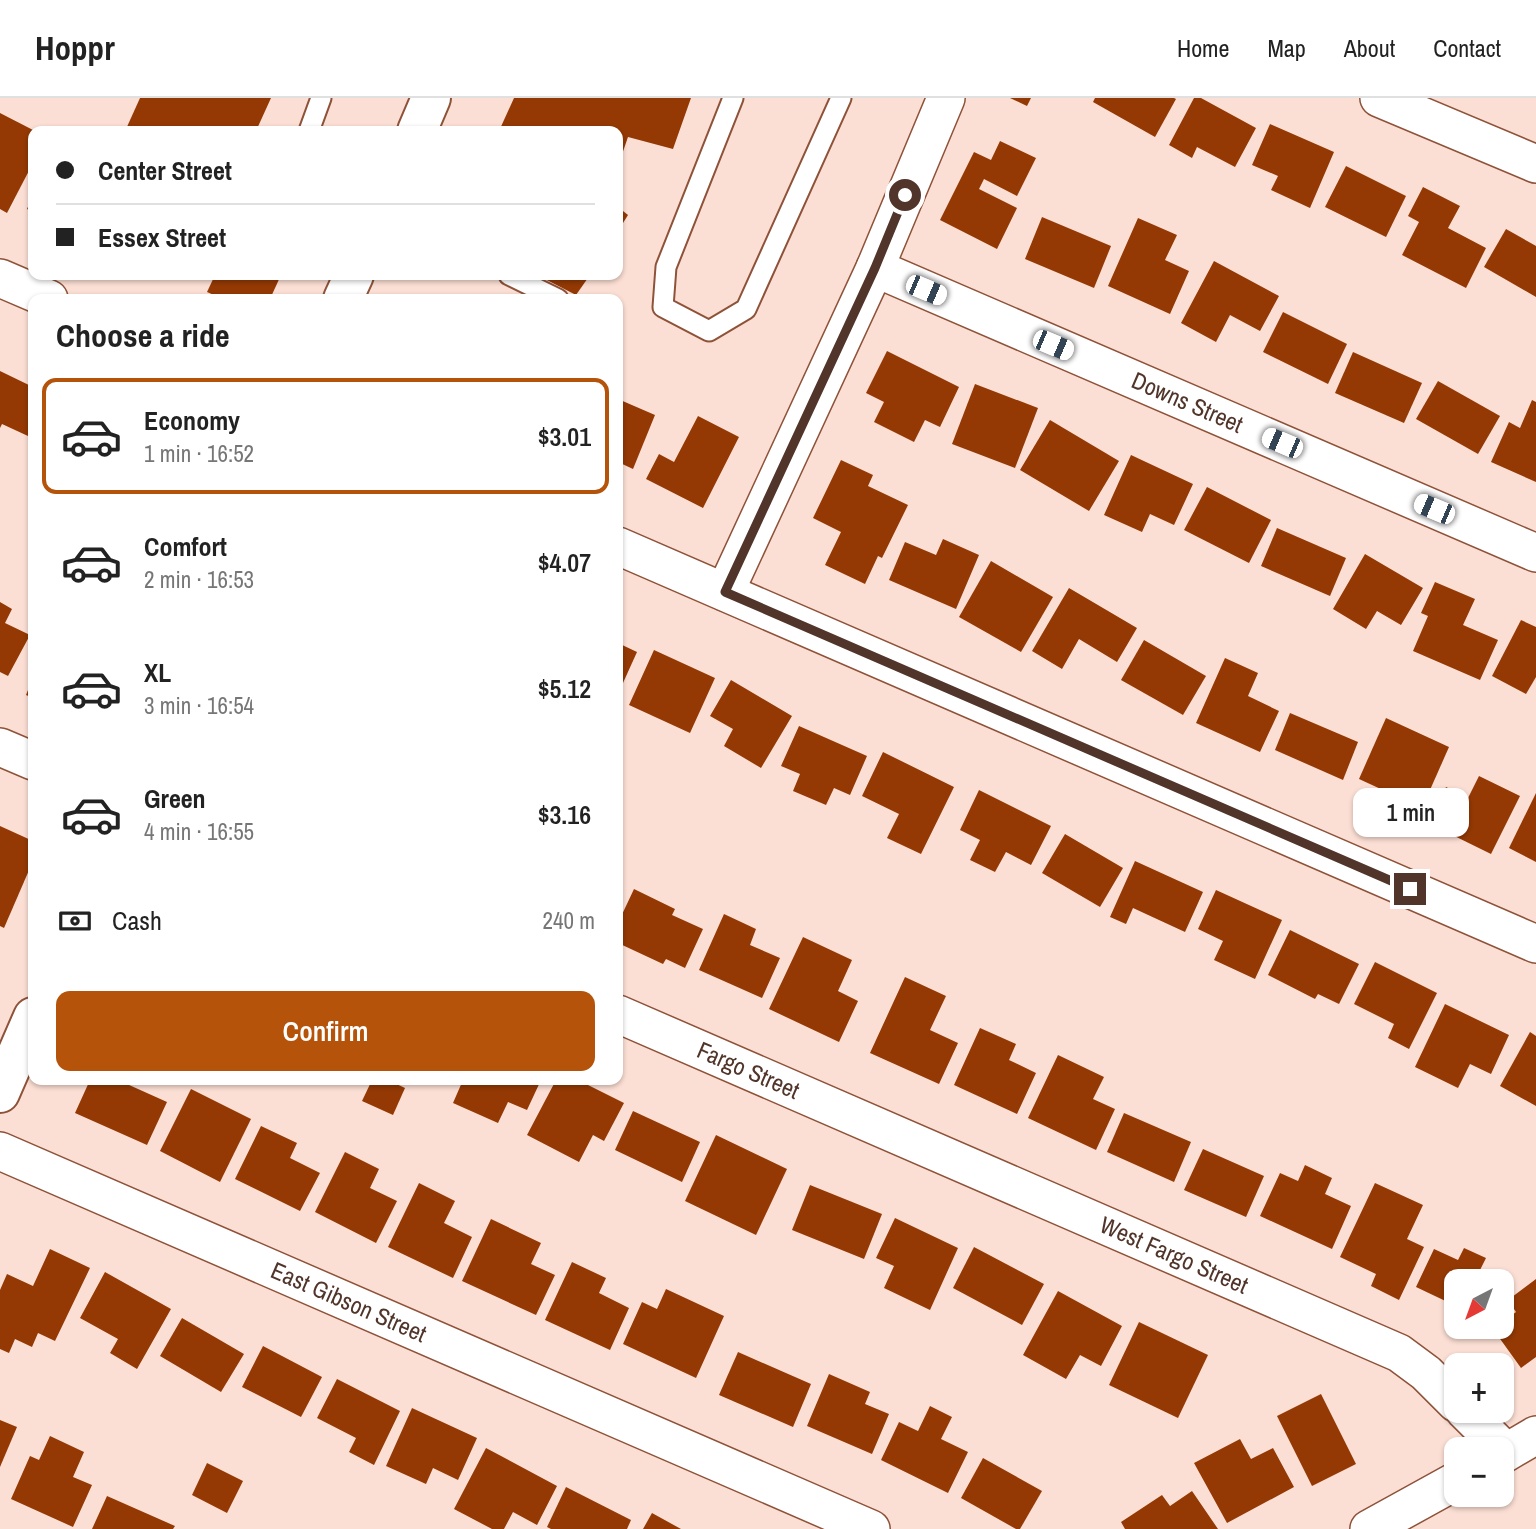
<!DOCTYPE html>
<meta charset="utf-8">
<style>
body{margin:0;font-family:"Archivo Narrow",sans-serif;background:#f2f2f2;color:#222;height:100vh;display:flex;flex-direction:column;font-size:26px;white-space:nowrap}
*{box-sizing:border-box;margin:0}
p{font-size:23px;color:#767676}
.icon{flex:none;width:38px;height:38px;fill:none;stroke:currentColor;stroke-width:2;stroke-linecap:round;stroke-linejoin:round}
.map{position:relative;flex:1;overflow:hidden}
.panel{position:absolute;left:28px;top:196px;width:595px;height:791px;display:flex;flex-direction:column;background:#fff;border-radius:14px;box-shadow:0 2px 5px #0004}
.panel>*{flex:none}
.hud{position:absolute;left:28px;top:28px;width:595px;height:154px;border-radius:14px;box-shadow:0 2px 5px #0004;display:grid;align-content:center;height:154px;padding:0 28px;background:#fff}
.needle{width:46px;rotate:221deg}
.fabs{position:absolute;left:1444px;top:1171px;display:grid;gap:14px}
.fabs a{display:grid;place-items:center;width:70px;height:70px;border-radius:14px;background:#fff;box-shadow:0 2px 5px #0004;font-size:35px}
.end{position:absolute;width:32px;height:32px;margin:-16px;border:9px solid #51352a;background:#fff;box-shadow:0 0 0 4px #fff}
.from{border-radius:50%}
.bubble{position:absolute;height:49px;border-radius:14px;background:#fff;box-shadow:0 2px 5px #0004;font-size:23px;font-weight:600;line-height:49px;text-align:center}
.car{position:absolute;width:21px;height:42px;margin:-21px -10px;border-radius:9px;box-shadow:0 0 5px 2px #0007;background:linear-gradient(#fff 24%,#345 0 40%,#fff 0 76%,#345 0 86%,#fff 0)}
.hud b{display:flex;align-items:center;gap:24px;height:66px;font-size:26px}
.hud b+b{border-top:2px solid #e0e0e0}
.hud i{width:18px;height:18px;background:#222}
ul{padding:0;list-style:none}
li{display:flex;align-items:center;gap:21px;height:116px;margin:0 14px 10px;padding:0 14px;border:4px solid transparent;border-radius:14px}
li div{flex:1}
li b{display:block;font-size:26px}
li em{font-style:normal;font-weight:600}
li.active{border-color:#b45309}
li>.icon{width:63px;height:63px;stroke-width:1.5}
h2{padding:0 28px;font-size:32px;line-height:84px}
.pay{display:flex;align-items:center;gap:18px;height:77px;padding:0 28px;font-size:26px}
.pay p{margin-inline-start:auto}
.cta{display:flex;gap:14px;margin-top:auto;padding:14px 28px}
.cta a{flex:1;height:80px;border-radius:14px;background:#b45309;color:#fff;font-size:28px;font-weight:600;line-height:80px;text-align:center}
header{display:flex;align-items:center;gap:42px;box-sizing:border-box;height:98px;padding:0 35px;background:#fff;border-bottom:2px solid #e0e0e0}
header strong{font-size:33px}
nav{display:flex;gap:38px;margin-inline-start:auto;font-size:24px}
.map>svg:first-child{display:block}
.building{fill:#943904}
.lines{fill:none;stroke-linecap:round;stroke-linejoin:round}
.lane-casing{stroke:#8e5239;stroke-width:23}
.street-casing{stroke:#8e5239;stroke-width:40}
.secondary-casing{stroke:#8e5239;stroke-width:42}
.lane{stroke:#fff;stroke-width:19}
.street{stroke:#fff;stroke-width:37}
.secondary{stroke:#fff;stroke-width:38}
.route{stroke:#51352a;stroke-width:9}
.labels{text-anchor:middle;stroke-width:7;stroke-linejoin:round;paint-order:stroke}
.street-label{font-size:24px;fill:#51352a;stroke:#fcdfd4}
</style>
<header>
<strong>Hoppr</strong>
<nav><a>Home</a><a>Map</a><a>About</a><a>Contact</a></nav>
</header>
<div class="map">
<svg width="1536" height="1431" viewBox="0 0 1536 1431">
<rect width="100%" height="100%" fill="#fcdfd4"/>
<g class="building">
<path d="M140 0H271L256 33H132L126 31Z"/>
<path d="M514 0H691L673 51 628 39 618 68V33H499Z"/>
<path d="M1010 0H1031L1027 8Z"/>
<path d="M1095 0H1174L1176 1 1155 39 1093 4Z"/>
<path d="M1194 0H1201L1256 30 1235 69 1197 49 1192 60 1169 47Z"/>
<path d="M0 15 33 32V65L7 115 0 111Z"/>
<path d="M1270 26 1334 54 1310 110 1271 92 1278 78 1252 67Z"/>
<path d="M1000 43 1036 60 1017 98 984 81 979 91 1017 110 997 151 940 122 974 54 991 62Z"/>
<path d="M1346 68 1406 98 1386 139 1325 109Z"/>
<path d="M1423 89 1460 108 1448 130 1486 150 1466 190 1402 157 1419 124 1408 118Z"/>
<path d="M33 98V114L27 111Z"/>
<path d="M618 109 628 117 618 133Z"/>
<path d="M1042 119 1111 148 1094 190 1025 161Z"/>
<path d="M1138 120 1177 137 1165 162 1189 173 1170 216 1108 188Z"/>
<path d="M1506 131 1536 148V199L1484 169Z"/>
<path d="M1214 163 1279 198 1260 233 1230 217 1216 244 1181 225Z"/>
<path d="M215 177H281L270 201H223L207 194Z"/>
<path d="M537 177H590L576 197Z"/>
<path d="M1283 214 1347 246 1328 286 1263 254Z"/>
<path d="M887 253 959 289 940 329 925 322 914 344 874 324 884 304 866 295Z"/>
<path d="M1353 254 1422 285 1404 325 1335 295Z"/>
<path d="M0 273 33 289V326L28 338 2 326 0 330Z"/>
<path d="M1438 283 1500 318 1478 356 1416 321Z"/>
<path d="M975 286 1038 310 1015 370 952 346Z"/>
<path d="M618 301 655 317 633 371 618 364Z"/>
<path d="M1532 302 1536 304V384L1491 364 1509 324 1520 330Z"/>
<path d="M698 318 739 339 703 410 646 381 659 356 674 364Z"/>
<path d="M1050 322 1119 363 1089 413 1020 372Z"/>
<path d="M1131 357 1193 386 1174 427 1150 416 1142 434 1104 417Z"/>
<path d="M841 362 873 377 868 388 908 407 882 460 878 458 865 486 825 467 841 434 813 420Z"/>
<path d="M1207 389 1271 422 1249 465 1184 432Z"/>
<path d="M1277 430 1346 460 1330 498 1261 468Z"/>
<path d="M943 441 979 457 956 511 889 482 905 444 936 457Z"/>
<path d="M1365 456 1423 490 1401 527 1377 513 1366 531 1333 511Z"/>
<path d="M991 463 1053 499 1021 554 959 519Z"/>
<path d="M1435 484 1475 501 1463 527 1498 542 1480 582 1413 553 1428 518 1421 515Z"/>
<path d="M1069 490 1137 530 1117 564 1079 541 1062 571 1032 553Z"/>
<path d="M0 504 12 511 5 525 30 537 8 578 0 574Z"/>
<path d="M1521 522 1536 529V579L1526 596 1492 578Z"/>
<path d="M1144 542 1206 578 1183 617 1121 582Z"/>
<path d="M618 545 637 554 618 596Z"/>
<path d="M654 552 715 580 690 635 629 607Z"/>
<path d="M1225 560 1258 575 1248 598 1279 613 1260 654 1196 625Z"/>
<path d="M33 580V600L26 597Z"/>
<path d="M731 582 792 618 761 670 724 648 733 631 710 618Z"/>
<path d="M1290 615 1358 644 1343 682 1275 652Z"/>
<path d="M1386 620 1449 649 1422 710 1359 681Z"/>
<path d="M799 628 867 658 850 697 834 690 826 707 793 693 800 676 781 668Z"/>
<path d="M883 654 954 689 921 756 887 740 899 716 862 698Z"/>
<path d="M1479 678 1520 698 1491 756 1428 725 1446 689 1468 700Z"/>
<path d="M979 692 1051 728 1031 767 1006 754 995 774 970 762 980 742 960 732Z"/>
<path d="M1536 695V764L1509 750Z"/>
<path d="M0 728 33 743V763L4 830 0 828Z"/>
<path d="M1065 736 1123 770 1100 809 1042 775Z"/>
<path d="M1135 763 1203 794 1185 834 1133 810 1126 826 1110 819Z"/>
<path d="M634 791 675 811 672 817 703 831 685 870 666 861 663 866 618 845V825Z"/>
<path d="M1216 792 1282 822 1255 881 1214 862 1223 843 1198 831Z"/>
<path d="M724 816 756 831 750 847 780 860 762 900 699 872Z"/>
<path d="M1290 832 1359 866 1339 906 1318 896 1315 901 1268 877Z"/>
<path d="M803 839 852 862 838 893 858 903 839 944 769 911Z"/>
<path d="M1375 864 1437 895 1409 951 1388 940 1394 926 1354 906Z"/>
<path d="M905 879 946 898 930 932 958 945 939 986 870 955Z"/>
<path d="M1445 906 1509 937 1491 976 1470 966 1458 990 1415 969Z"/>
<path d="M980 930 1016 946 1009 962 1036 975 1017 1016 954 987Z"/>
<path d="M1530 934 1536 938V1008L1500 988Z"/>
<path d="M1058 957 1104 979 1093 1001 1115 1011 1096 1052 1028 1020Z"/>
<path d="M90 982H118L167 1004 147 1047 75 1015Z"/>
<path d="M372 982H388L405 990 393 1017 362 1003Z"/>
<path d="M463 982H541L527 1012 508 1004 498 1025 453 1005Z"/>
<path d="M556 982H578L624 1005 604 1043 593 1037 579 1064 527 1037Z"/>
<path d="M191 991 251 1021 220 1084 160 1053Z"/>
<path d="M633 1013 700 1044 682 1084 615 1052Z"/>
<path d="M1124 1015 1191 1044 1174 1084 1107 1054Z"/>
<path d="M261 1028 297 1045 290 1060 320 1075 300 1113 235 1081Z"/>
<path d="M716 1037 787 1071 756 1137 685 1103Z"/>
<path d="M1203 1051 1264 1078 1246 1119 1184 1092Z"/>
<path d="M345 1054 379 1071 370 1090 397 1103 376 1145 315 1114Z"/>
<path d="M1305 1067 1332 1080 1325 1096 1351 1108 1332 1151 1260 1118 1280 1075 1298 1083Z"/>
<path d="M419 1085 455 1103 444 1125 472 1139 453 1180 388 1149Z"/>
<path d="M1375 1085 1423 1107 1407 1141 1424 1149 1399 1202 1371 1188 1376 1176 1340 1159Z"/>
<path d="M810 1087 882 1116 864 1161 792 1132Z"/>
<path d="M895 1120 958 1150 930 1212 884 1190 894 1168 876 1160Z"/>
<path d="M491 1121 541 1145 531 1166 555 1177 536 1217 462 1183Z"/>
<path d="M974 1149 1044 1186 1022 1227 953 1190Z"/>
<path d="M1464 1150 1486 1160 1480 1172 1503 1183H1456V1208L1416 1189 1434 1151 1458 1162Z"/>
<path d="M50 1151 90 1170 55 1243 38 1235 32 1249 15 1241 9 1255 0 1251V1192L7 1176 33 1188Z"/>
<path d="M572 1164 606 1180 599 1195 629 1210 610 1252 545 1222Z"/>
<path d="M105 1174 171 1211 137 1271 110 1255 118 1241 80 1220Z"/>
<path d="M1536 1181V1259L1521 1270 1493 1231 1502 1228V1225L1516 1214 1508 1202Z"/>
<path d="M666 1191 724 1218 696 1280 623 1246 642 1204 657 1211Z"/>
<path d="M1058 1193 1122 1228 1101 1268 1080 1257 1066 1281 1023 1257Z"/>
<path d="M182 1220 244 1256 221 1294 160 1258Z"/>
<path d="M1139 1224 1208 1257 1178 1320 1109 1287Z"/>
<path d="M263 1248 322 1279 301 1319 242 1289Z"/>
<path d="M738 1254 811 1286 793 1329 719 1297Z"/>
<path d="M829 1276 870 1294 865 1306 889 1316 872 1356 807 1328Z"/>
<path d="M337 1281 400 1313 374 1367 349 1354 356 1340 317 1320Z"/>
<path d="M1321 1296 1356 1366 1312 1388 1277 1318Z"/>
<path d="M930 1308 952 1319 941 1341 968 1354 948 1395 881 1362 899 1324 918 1333Z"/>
<path d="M412 1310 477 1340 458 1382 433 1370 426 1386 386 1368Z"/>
<path d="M0 1322 17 1329 0 1369Z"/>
<path d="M50 1338 84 1354 73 1379 92 1387 73 1429 11 1401 30 1358 39 1362Z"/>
<path d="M1240 1341 1251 1361 1273 1350 1294 1389 1227 1425 1194 1365Z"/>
<path d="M486 1350 557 1388 537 1427 513 1414 504 1431H492L454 1411Z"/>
<path d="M983 1360 1042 1393 1020 1431H1016L961 1400Z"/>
<path d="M207 1365 243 1383 227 1415 192 1397Z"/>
<path d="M566 1389 631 1422 627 1431H551L547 1429Z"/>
<path d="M1192 1393 1218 1431H1125L1121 1424 1162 1397 1170 1408Z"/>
<path d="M107 1398 175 1428 173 1431H92Z"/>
<path d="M652 1415 681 1431H643Z"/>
</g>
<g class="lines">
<g class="lane-casing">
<g id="lane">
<path d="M733 0 666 169 663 209 709 233 746 211 841 0"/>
<path d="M309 33 321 0"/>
<path d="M509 177 558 201"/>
</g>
</g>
<g class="street-casing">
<g id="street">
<path d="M1379 0 1536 66"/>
<path id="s1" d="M875 170 1536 455"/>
<path d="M0 180 49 201"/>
<path d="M618 448 1536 846"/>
<path d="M725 494 875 170 946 0"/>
<path d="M0 649 33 663"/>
<path id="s2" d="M618 916 1399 1255 1426 1275 1456 1305"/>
<path id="s3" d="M0 1053 871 1431"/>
<path d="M1464 1312 1506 1354"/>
<path d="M1502 1357 1536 1337"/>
<path d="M1369 1431 1456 1383"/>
</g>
</g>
<g class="secondary-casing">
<g id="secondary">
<path d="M417 33 431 0"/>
<path d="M343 201 354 177"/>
<path d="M0 995 33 919"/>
</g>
</g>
<use href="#lane" class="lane"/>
<use href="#street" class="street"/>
<use href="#secondary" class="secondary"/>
</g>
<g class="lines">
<path class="route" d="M905 97 875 170 725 494 1410 791"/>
</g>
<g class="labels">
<g class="street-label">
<text dy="8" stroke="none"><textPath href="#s1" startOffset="340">Downs Street</textPath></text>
<text dy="8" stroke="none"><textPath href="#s2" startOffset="142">Fargo Street</textPath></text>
<text dy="8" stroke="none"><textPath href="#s2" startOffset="606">West Fargo Street</textPath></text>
<text dy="8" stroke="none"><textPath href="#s3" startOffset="380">East Gibson Street</textPath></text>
</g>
</g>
</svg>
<div class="fabs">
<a><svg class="needle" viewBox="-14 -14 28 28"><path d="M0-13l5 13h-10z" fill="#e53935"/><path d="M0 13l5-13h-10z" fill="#767676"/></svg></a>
<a>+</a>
<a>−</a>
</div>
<i class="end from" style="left:905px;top:97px"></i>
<i class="end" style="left:1410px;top:791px"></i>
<div class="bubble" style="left:1353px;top:690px;width:116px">1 min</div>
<i class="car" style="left:926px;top:192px;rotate:113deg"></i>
<i class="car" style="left:1053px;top:247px;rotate:113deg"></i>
<i class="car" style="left:1282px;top:345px;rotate:293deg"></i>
<i class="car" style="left:1434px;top:411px;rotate:293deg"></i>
<div class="hud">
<b><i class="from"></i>Center Street</b>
<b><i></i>Essex Street</b>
</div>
<section class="panel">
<h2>Choose a ride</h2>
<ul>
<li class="active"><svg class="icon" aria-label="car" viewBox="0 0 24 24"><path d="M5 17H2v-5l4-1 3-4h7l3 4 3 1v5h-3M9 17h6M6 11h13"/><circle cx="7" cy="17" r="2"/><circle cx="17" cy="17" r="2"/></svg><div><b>Economy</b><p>1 min · 16:52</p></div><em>$3.01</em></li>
<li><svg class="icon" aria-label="car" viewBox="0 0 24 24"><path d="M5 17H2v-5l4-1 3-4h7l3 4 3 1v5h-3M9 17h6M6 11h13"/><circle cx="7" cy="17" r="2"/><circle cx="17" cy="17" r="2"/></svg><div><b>Comfort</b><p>2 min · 16:53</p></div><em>$4.07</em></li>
<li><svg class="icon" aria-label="car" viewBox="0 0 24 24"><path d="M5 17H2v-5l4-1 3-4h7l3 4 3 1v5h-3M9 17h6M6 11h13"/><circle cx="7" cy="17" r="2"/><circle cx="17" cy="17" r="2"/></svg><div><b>XL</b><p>3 min · 16:54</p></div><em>$5.12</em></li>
<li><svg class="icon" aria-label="car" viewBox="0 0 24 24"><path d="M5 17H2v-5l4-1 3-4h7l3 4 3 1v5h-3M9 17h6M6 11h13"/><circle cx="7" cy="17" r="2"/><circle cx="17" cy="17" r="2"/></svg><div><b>Green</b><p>4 min · 16:55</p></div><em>$3.16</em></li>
</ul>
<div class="pay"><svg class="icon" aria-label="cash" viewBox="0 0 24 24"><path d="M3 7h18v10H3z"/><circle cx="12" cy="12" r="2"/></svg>Cash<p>240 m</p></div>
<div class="cta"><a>Confirm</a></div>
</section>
</div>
